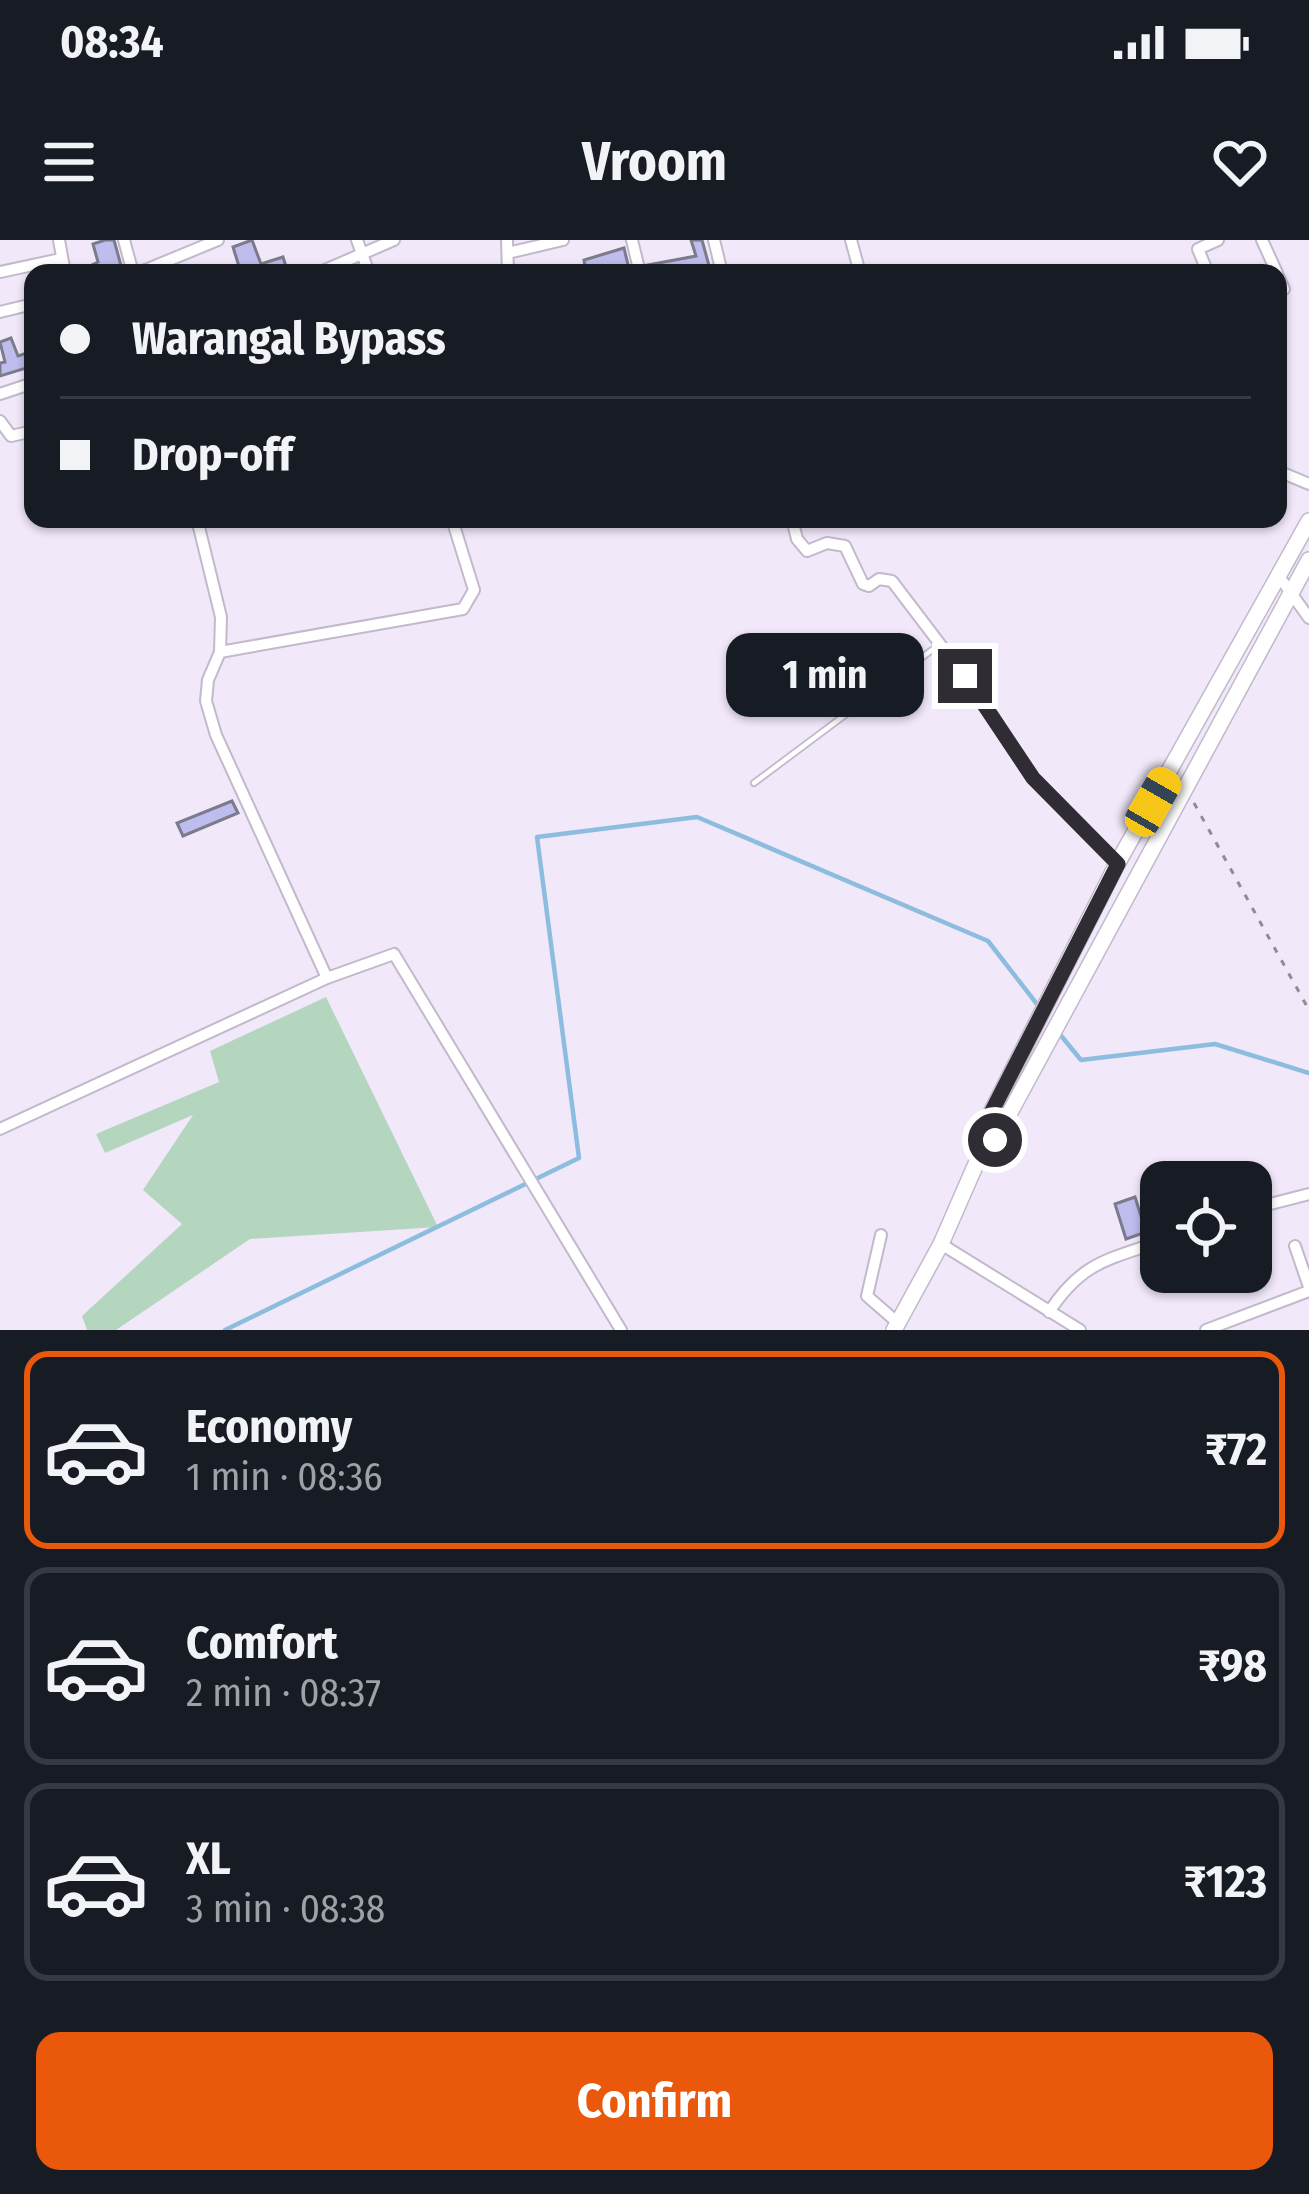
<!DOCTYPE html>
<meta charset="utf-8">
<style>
body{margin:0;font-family:"Fira Sans Condensed",sans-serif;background:#242831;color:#f1f3f6;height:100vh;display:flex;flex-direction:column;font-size:45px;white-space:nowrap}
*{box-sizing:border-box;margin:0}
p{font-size:39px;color:#9ea1a6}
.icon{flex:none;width:66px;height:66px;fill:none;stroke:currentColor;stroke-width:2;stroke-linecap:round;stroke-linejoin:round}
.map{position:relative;height:1090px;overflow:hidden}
.drawer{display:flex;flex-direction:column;background:#171b24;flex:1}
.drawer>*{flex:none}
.hud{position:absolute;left:24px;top:24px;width:1263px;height:264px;border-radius:24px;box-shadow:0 3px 9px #0004;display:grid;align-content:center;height:264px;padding:0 36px;background:#171b24}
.buttons{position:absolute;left:1140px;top:921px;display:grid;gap:24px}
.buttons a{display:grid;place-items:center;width:132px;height:132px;border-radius:24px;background:#171b24;box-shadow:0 3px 9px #0004;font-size:60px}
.end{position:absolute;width:54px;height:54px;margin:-27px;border:15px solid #2f2c33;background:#fff;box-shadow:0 0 0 6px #fff}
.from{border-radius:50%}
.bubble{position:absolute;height:84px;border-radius:24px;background:#171b24;box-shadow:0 3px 9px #0004;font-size:39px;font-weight:700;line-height:84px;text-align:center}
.car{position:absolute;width:36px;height:72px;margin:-36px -18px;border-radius:15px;box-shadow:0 0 9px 3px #0007;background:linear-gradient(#f5c518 24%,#345 0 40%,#f5c518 0 76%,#345 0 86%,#f5c518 0)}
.hud b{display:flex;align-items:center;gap:42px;height:114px;font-size:45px}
.hud b+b{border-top:3px solid #363941}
.hud i{width:30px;height:30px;background:#f1f3f6}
ul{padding:21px 0 0;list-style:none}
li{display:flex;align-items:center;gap:36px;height:198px;margin:0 24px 18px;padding:0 12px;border:6px solid #363941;border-radius:24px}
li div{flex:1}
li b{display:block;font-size:45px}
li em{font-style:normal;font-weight:700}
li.active{border-color:#ea580c}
li>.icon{width:108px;height:108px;stroke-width:1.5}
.action{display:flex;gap:24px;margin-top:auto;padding:24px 36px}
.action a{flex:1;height:138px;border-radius:24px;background:#ea580c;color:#fff;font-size:48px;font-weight:700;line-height:138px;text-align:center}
.status{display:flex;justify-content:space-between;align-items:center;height:84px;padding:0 60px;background:#171b24;direction:ltr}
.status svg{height:33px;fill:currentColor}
header{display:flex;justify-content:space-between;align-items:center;height:156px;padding:0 36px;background:#171b24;font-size:54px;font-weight:700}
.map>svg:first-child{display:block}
.green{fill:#b4d6bf}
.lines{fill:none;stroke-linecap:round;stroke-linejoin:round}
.stream{stroke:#8dbdde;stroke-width:4.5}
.building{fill:#bfbcee;stroke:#7b7b8c;stroke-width:3}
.service-casing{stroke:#c2b9cb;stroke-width:8}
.minor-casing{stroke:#c2b9cb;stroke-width:14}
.secondary-casing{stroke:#c2b9cb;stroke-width:18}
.path{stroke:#918b97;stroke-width:3;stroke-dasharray:6 9;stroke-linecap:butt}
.service{stroke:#fff;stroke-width:4.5}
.minor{stroke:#fff;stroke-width:10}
.secondary{stroke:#fff;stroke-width:15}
.route{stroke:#2f2c33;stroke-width:15}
</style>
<div class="status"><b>08:34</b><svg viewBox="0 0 49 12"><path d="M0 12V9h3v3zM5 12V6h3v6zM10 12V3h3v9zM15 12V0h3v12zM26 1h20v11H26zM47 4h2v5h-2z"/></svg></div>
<header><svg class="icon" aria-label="menu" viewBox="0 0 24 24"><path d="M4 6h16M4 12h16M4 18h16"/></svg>Vroom<svg class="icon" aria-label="heart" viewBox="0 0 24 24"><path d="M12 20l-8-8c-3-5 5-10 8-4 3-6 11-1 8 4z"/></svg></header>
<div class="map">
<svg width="1309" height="1090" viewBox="0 0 1309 1090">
<rect width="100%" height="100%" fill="#f1e8fa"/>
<path class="green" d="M326 757 438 987 250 999 116 1090H87L82 1076 182 984 143 950 193 875 105 913 96 894 219 842 210 811Z"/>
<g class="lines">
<g class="stream">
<path d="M1058 792 1081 820 1215 804 1309 833"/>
<path d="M225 1090 579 918 537 597 697 577 988 701 1040 768"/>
</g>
</g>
<g class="building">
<path d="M105 0H114L123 33H75L98 22 93 4Z"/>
<path d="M252 0 261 24 283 17 288 33H241L233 7Z"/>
<path d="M691 0H702L711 33H650L648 25 696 16Z"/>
<path d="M624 8 630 33H586L584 20Z"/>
<path d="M11 98 18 116 33 111V126L0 136V123L5 122 0 102Z"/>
<path d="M232 561 238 573 183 596 177 583Z"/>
<path d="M1135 957 1146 992 1126 999 1115 964Z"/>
</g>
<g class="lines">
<g class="service-casing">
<path id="service" d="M754 543 940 404"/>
</g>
<g class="minor-casing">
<g id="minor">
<path d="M59 0 65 33"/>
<path d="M124 0 133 33"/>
<path d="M357 0 369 33"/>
<path d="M507 0 508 33"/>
<path d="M632 0 640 33"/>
<path d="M714 0 722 33"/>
<path d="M851 0 860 33"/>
<path d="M1262 0 1277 33"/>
<path d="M508 13 563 0"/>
<path d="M0 32 61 19"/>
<path d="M138 33 218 0"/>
<path d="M318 33 394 0"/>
<path d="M1208 33 1198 9 1218 0"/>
<path d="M1278 36 1284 49"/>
<path d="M0 72 33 64"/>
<path d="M0 154 33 143"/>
<path d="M0 181 11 196 33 191"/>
<path d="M1278 231 1309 244"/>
<path d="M197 279 221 377 220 412 208 440 206 461 216 495 327 738"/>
<path d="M792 279 797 299 807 311 827 303 845 306 863 344 869 346 879 339 892 341 965 437 1033 538 1117 624"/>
<path d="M1278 335 1309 378"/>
<path d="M220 412 463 369 474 350 452 279"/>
<path d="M0 889 327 738 394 714 621 1090"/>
<path d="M1251 969 1309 954"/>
<path d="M881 995 867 1056 898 1083"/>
<path d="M941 1004 1080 1090"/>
<path d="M1295 1006 1309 1047"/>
<path d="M1049 1072C1082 1022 1107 1020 1161 1001"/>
<path d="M1206 1090 1309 1051"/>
</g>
</g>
<g class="secondary-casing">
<g id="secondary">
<path d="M980 915 995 900 1309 320"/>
<path d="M894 1090 941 1004 979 917 992 871 1117 624 1309 281"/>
</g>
</g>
<path class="path" d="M1194 563 1309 770"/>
<use href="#service" class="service"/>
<use href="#minor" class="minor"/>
<use href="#secondary" class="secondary"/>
</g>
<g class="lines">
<path class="route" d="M965 436 1033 538 1118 624 992 871 979 917 995 900"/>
</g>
</svg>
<div class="buttons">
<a><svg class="icon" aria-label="locate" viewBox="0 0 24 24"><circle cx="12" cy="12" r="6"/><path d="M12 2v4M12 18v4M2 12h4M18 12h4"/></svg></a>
</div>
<i class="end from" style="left:995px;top:900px"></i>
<i class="end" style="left:965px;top:436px"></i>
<div class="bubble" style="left:726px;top:393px;width:198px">1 min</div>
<i class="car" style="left:1153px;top:562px;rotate:30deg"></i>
<div class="hud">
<b><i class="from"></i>Warangal Bypass</b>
<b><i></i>Drop-off</b>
</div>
</div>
<section class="drawer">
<ul>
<li class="active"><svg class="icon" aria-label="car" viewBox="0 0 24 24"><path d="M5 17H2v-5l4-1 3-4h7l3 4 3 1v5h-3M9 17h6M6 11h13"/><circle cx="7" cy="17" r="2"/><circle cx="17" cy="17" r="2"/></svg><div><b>Economy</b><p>1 min · 08:36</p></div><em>₹72</em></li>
<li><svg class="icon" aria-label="car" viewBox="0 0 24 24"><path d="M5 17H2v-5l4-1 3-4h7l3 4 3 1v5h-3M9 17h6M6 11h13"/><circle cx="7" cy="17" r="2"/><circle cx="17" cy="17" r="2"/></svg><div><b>Comfort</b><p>2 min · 08:37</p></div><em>₹98</em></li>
<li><svg class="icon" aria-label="car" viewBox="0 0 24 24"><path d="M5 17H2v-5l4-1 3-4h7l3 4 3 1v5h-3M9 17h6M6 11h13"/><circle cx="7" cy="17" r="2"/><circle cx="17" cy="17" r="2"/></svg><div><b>XL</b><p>3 min · 08:38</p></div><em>₹123</em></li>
</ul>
<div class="action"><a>Confirm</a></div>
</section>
